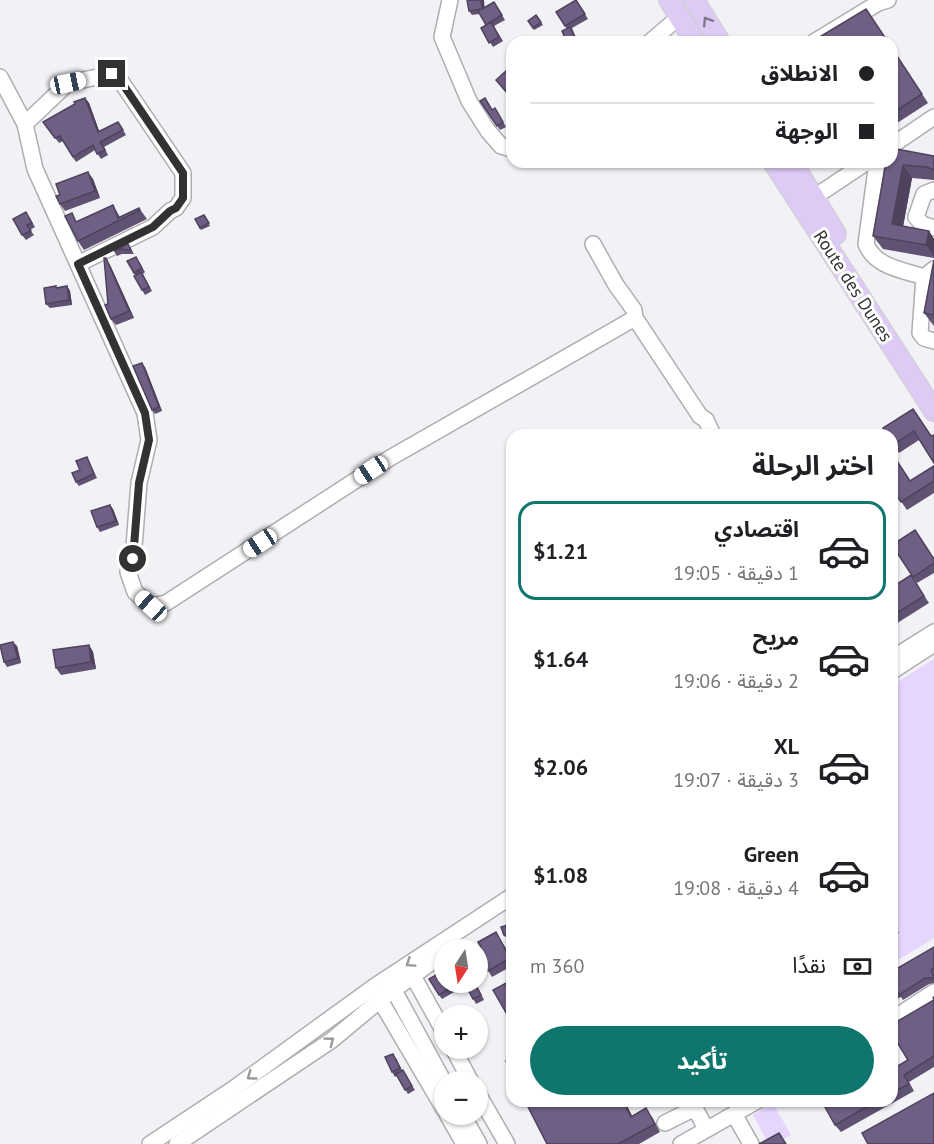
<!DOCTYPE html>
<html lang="ar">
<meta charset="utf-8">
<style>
body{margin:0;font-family:"PT Sans","Noto Sans Arabic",sans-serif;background:#f6f6f6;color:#202124;direction:rtl;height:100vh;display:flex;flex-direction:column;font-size:22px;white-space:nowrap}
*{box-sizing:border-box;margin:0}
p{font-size:20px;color:#757577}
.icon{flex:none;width:33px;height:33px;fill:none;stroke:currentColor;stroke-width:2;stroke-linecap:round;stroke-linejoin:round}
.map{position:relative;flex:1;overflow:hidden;direction:ltr}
.sheet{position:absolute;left:506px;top:429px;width:392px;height:678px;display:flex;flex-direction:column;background:#fff;border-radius:18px;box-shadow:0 2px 4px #0004;direction:rtl}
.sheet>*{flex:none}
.guide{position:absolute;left:506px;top:36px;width:392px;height:132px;border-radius:18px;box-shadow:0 2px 4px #0004;direction:rtl;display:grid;align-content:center;height:132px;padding:0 24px;background:#fff}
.needle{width:39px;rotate:192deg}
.tools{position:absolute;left:434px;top:939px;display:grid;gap:12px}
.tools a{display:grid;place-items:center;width:54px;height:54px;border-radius:50%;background:#fff;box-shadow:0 2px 4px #0004;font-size:30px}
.end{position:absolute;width:27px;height:27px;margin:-14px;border:8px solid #323233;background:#fff;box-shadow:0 0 0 3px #fff}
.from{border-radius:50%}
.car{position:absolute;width:18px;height:36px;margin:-18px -9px;border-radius:8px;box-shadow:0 0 4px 2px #0007;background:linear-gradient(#fff 24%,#345 0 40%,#fff 0 76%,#345 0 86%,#fff 0)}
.guide b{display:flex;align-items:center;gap:21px;height:57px;font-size:22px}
.guide b+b{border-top:2px solid #e0e0e0}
.guide i{width:15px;height:15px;background:#202124}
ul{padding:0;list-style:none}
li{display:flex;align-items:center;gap:18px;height:99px;margin:0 12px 9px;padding:0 12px;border:3px solid transparent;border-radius:18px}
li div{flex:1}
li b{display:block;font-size:22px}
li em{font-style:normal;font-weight:700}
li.current{border-color:#0f766e}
li>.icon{width:54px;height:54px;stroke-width:1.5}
h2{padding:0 24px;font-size:27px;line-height:72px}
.pay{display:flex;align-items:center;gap:15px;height:66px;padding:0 24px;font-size:22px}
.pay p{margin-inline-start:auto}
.primary-button{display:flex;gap:12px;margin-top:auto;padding:12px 24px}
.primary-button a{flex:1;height:69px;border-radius:36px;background:#0f766e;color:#fff;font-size:24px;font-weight:700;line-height:69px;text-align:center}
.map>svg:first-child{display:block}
.green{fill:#e6d5fe}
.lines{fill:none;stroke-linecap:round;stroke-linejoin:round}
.minor-casing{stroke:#aeadb0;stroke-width:18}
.major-casing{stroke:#cecece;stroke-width:22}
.minor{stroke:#fff;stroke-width:15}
.major{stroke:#ddcbf5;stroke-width:20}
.wall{fill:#5f5272}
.shaded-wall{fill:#4e425d}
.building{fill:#6f5f85;stroke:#4e425d;stroke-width:1.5}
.oneway{stroke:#7f778a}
.oneway2{stroke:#989899}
.route{stroke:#323233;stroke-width:8}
.labels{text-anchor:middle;stroke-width:6;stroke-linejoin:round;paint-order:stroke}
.street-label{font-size:18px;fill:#323233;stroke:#fff}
</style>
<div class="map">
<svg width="934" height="1144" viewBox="0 0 934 1144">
<rect width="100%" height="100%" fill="#f2f1f5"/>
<g class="green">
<path d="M934 659V938L891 964V686Z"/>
<path d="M773 1103 791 1135 774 1144H769L753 1115Z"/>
</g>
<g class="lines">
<g class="minor-casing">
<g id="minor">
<path d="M450 0 442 37 469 101 488 131 501 146 512 149"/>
<path d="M650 42 679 17"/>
<path d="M814 42 878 3 888 0"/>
<path d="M0 77 25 124 35 169 145 413 149 440 139 483 133 559 128 572 135 592 151 606 166 603 390 458 635 318"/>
<path d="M25 124 68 83 112 74 120 80 183 173V198L176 208 170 211 153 227 78 264"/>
<path d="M891 146 934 117"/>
<path d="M877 162 866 244C875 267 903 270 924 277"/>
<path d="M934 190 924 194 916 217 922 224 934 228"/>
<path d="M813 198 867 162"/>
<path d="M593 244 616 285 634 310 635 318 700 416 706 420 713 435"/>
<path d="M934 269 924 277 920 333 924 338 934 341"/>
<path d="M891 659 934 632"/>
<path d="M891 672 934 644"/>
<path d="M413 976 444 1032"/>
<path d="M390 983 444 1082"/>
<path d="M380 1000 444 1109"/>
<path d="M891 1020 934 992"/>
<path d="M453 1048 471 1082"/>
<path d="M477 1092 507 1144"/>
<path d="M447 1114 464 1144"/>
<path d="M462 1114 479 1144"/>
<path d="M734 1114 751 1144"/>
<path d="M665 1123 695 1108 706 1129"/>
<path d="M150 1144 233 1089 375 986 512 896"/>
<path d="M177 1144 332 1040 380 1000 444 953"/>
<path d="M681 1144 757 1101"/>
</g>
</g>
<g class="major-casing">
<g id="major">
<path d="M669 0 695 42"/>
<path d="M694 0 720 42"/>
<path d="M773 162 934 411"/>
<path d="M792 162 836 234"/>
</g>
</g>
<use href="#minor" class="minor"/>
<use href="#major" class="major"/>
</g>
<g class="wall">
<path d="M576 0 588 19 572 28 578 42H567V29L556 12Z"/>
<path d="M494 2 505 20 494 26 503 41 493 47 481 28 486 25 479 14 472 15 469 11 484 7Z"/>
<path d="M536 15 543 25 534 30 528 21Z"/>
<path d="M891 47 928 103 891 127Z"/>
<path d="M512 77 511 98 496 80Z"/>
<path d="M85 98 89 103 99 131 118 122 126 135 104 147 108 155 101 159 95 150 76 162 63 141 59 143 43 122Z"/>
<path d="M480 101 498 113 506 127 500 130Z"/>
<path d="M934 156V180L912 178 903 226 929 231 934 239V258L883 249 873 236 886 162Z"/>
<path d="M93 179 100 198 65 211 60 204V195Z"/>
<path d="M113 205 120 217 139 208 147 219 84 250 78 241V221Z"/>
<path d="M204 215 210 226 201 230 195 219Z"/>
<path d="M29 217 35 227 30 230 34 235 26 240 22 235Z"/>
<path d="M128 244 134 254H122L117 256 114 251Z"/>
<path d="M136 257 145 272 143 274 152 291 145 295 142 290 135 275 127 261Z"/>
<path d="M934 260V326L924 313Z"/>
<path d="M110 265 134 318 116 325 111 319 108 304Z"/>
<path d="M67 286 70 291 72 305 50 308 46 304Z"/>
<path d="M145 367 162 411 155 414 152 410Z"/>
<path d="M913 409 919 440 899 453 891 441Z"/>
<path d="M891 451 910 481 934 466V493L907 510 891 487Z"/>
<path d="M87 457 89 461 97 478 79 486 76 482 80 470Z"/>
<path d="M113 509 119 525 100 532 97 527Z"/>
<path d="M892 545 934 558V573L917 583Z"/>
<path d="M911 575 929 603 891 627V588Z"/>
<path d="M89 645 93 652 96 669 61 675 56 668Z"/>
<path d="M17 646 21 663 7 667 4 662Z"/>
<path d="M891 918 899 933 891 937Z"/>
<path d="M512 925V935L505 937 504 935Z"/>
<path d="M500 939 512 958V966L492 977 484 964 477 968V950Z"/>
<path d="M934 947V983L929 984 903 1000 901 997 891 1002V972Z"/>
<path d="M450 982 456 991 442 999 439 995Z"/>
<path d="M464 982H475L484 1000 476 1004Z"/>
<path d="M934 997V1067L909 1082 914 1091 841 1132 835 1125V1101H891V1070L908 1060 934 1000Z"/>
<path d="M396 1058 402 1070 415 1090 408 1094 397 1076 395 1077 392 1072Z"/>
<path d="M627 1106 632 1116 652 1117 660 1132 639 1144H547Z"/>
</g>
<g class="shaded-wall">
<path d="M481 0H484L485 13 482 9Z"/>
<path d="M85 98 89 103 101 136 98 132Z"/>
<path d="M903 165 912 178 901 238 892 224Z"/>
<path d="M88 172 93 179 100 198 95 191Z"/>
<path d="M929 231 934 239V256L926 245Z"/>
<path d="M106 258 110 265 134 318 129 311Z"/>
<path d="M67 286 70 291 72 305 69 300Z"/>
<path d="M142 363 145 367 162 411 159 407Z"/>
<path d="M110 505 113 509 119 525 116 521Z"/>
<path d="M13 642 17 646 21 663 18 658Z"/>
<path d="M89 645 93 652 96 669 91 662Z"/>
<path d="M623 1101 627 1106 637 1125 631 1117Z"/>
</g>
<g class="building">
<path d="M467 0H481L482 9 494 2 502 15 486 25 478 11 481 9 469 11Z"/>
<path d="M576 0 585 14 565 26 556 12Z"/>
<path d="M866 9 888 42H810L813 41Z"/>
<path d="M536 15 541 22 533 28 528 21Z"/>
<path d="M491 22 499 37 489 43 481 28Z"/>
<path d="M570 27 577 42H567L562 31Z"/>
<path d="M891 47 922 94 891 114Z"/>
<path d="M506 71 512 77V91L508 94 496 80Z"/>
<path d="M85 98 98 132 118 122 123 130 100 142 105 150 97 154 93 145 73 157 60 136 55 138 43 122 75 104 74 102Z"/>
<path d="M485 98 492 110 495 108 503 122 497 126 480 101Z"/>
<path d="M891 148 934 156V170L927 167 903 165 892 224 929 231 926 245 873 236 886 162H891Z"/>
<path d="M88 172 95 191 60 204 56 196 60 195 56 184Z"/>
<path d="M113 205 118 218 139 208 140 210 78 241 65 216 72 213 76 222Z"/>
<path d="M26 212 32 223 27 225 31 231 22 235 13 219Z"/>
<path d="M204 215 209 223 200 228 195 219Z"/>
<path d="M128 244 131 250 119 249 114 251Z"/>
<path d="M136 257 142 268 134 273 127 261Z"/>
<path d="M104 258H106L129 311 111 319 105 305 108 304Z"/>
<path d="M934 260V315L924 313Z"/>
<path d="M141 272 149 287 142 290 134 276Z"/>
<path d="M56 286V288L67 286 69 300 46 304 44 288Z"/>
<path d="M142 363 159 407 152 410 133 366Z"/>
<path d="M913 409 931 436 934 435V463L914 431 893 445 891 441V435H887L883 428Z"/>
<path d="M891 452 910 481 934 466V481L901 502 891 487Z"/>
<path d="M87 457 94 474 76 482 72 473 80 470 76 461Z"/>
<path d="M110 505 116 521 97 527 91 511Z"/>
<path d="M915 530 934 559V563L913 577 892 545Z"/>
<path d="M911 575 924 596 891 617V588Z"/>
<path d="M13 642 18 658 4 662 0 645Z"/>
<path d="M89 645 91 662 56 668 53 650Z"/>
<path d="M891 920 895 927 891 929Z"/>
<path d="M511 924 512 932 504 935 501 927Z"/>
<path d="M496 932 510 958 488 971 480 957 477 959V950H475L481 947 478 942Z"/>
<path d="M934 947V968L931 970 934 978H925L899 995 897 991 891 994V972Z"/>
<path d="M443 971 444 973V982H450L452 987 439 995 429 979Z"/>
<path d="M512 980V1023L493 990Z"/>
<path d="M464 982H474L481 995 473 999Z"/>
<path d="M934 997V1056L904 1075 909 1084 891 1093V1070L908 1060 891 1032V1025L934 1000 933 998Z"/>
<path d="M393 1054 400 1068 392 1072 385 1057Z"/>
<path d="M512 1058V1073L506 1061Z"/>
<path d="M403 1070 412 1086 405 1090 396 1074Z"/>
<path d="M934 1093V1144H868L862 1133Z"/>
<path d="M525 1101H623L631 1117 646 1108 655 1124 618 1144H547Z"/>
<path d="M835 1101H877L835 1125 825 1107Z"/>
<path d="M779 1133 786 1144H759Z"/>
</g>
<defs><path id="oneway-chevron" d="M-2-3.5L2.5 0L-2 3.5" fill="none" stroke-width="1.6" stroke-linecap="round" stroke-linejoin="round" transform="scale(1.5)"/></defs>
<use class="oneway" href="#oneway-chevron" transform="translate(707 21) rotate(-122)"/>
<g class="oneway2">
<use href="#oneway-chevron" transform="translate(410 963) rotate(146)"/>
<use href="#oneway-chevron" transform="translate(330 1041) rotate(-37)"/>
<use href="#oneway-chevron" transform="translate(251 1076) rotate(144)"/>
</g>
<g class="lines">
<path class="route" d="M112 74 120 80 183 173V198L176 208 170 211 153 227 78 264 145 413 149 440 139 483 133 559"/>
</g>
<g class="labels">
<g class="street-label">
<text transform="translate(853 286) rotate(57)" y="6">Route des Dunes</text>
</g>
</g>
</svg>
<div class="tools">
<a><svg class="needle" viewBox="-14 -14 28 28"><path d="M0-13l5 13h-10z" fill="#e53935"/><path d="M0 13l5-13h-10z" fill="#757577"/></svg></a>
<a>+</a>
<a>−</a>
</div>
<i class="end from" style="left:133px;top:559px"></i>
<i class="end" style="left:112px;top:74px"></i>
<i class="car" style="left:68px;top:83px;rotate:78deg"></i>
<i class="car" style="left:371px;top:470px;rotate:237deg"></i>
<i class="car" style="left:260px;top:543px;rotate:237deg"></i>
<i class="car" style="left:151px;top:606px;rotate:312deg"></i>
<div class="guide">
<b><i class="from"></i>الانطلاق</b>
<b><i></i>الوجهة</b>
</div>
<section class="sheet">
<h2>اختر الرحلة</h2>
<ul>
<li class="current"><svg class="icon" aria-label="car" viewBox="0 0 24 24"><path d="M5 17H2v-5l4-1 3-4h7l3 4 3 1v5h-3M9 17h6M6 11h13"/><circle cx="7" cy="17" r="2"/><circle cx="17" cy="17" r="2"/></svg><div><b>اقتصادي</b><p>1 دقيقة · 19:05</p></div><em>$1.21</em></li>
<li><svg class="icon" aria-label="car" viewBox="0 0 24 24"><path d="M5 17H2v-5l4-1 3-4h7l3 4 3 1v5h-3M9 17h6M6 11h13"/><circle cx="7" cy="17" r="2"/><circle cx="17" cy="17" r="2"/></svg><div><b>مريح</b><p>2 دقيقة · 19:06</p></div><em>$1.64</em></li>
<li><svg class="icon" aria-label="car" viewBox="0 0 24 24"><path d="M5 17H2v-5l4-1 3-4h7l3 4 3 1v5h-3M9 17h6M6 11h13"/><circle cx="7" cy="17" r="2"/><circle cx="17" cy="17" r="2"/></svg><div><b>XL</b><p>3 دقيقة · 19:07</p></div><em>$2.06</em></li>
<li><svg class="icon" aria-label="car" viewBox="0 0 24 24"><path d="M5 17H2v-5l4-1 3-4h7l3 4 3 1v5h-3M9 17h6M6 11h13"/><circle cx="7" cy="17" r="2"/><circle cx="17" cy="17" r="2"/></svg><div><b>Green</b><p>4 دقيقة · 19:08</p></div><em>$1.08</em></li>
</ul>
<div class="pay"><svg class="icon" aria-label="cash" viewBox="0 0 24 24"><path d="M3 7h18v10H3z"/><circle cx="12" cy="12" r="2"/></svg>نقدًا<p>360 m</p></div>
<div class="primary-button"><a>تأكيد</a></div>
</section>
</div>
